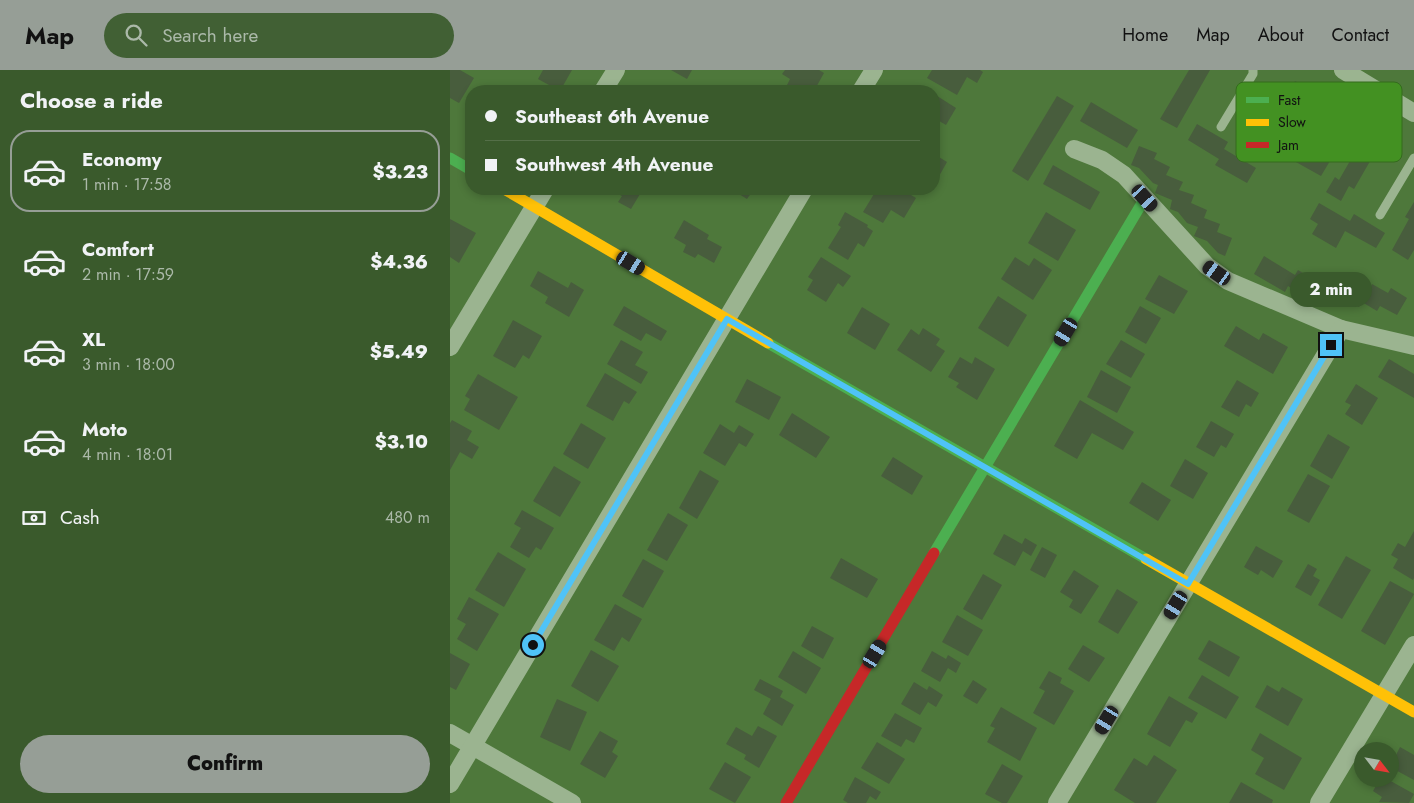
<!DOCTYPE html>
<meta charset="utf-8">
<style>
body{margin:0;font-family:Jost,sans-serif;background:#416034;color:#f1f3f6;height:100vh;display:flex;flex-direction:column;font-size:19px;white-space:nowrap}
*{box-sizing:border-box;margin:0}
p{font-size:16px;color:#abb9a9}
.icon{flex:none;width:28px;height:28px;fill:none;stroke:currentColor;stroke-width:2;stroke-linecap:round;stroke-linejoin:round}
.map{position:relative;flex:1;overflow:hidden}
.sheet{display:flex;flex-direction:column;background:#3a5a2c;width:450px}
.sheet>*{flex:none}
.guide{position:absolute;left:15px;top:15px;width:475px;height:110px;border-radius:20px;box-shadow:0 2px 8px #0003;display:grid;align-content:center;height:110px;padding:0 20px;background:#3a5a2c}
.needle{width:32px;rotate:121deg}
.buttons{position:absolute;left:904px;top:672px;display:grid;gap:10px}
.buttons a{display:grid;place-items:center;width:45px;height:45px;border-radius:50%;background:#3a5a2c;box-shadow:0 2px 8px #0003;font-size:25px}
.end{position:absolute;width:22px;height:22px;margin:-11px;border:6px solid #4fc3f7;background:#111;box-shadow:0 0 0 2px #111}
.from{border-radius:50%}
.bubble{position:absolute;height:35px;border-radius:18px;background:#3a5a2c;box-shadow:0 2px 8px #0003;font-size:16px;font-weight:800;line-height:35px;text-align:center}
.car{position:absolute;width:15px;height:30px;margin:-15px -8px;border-radius:6px;box-shadow:0 0 4px 1px #0007;background:linear-gradient(#222 24%,#8ab4d8 0 40%,#222 0 76%,#8ab4d8 0 86%,#222 0)}
.guide b{display:flex;align-items:center;gap:18px;height:48px;font-size:19px}
.guide b+b{border-top:1px solid #546f48}
.guide i{width:12px;height:12px;background:#f1f3f6}
ul{padding:0;list-style:none}
li{display:flex;align-items:center;gap:15px;height:82px;margin:0 10px 8px;padding:0 10px;border:2px solid transparent;border-radius:20px}
li div{flex:1}
li b{display:block;font-size:19px}
li em{font-style:normal;font-weight:800}
li.selected{border-color:#969e96}
li>.icon{width:45px;height:45px;stroke-width:1.5}
h2{padding:0 20px;font-size:22px;line-height:60px}
.pay{display:flex;align-items:center;gap:12px;height:55px;padding:0 20px;font-size:19px}
.pay p{margin-inline-start:auto}
.action{display:flex;gap:10px;margin-top:auto;padding:10px 20px}
.action a{flex:1;height:58px;border-radius:30px;background:#969e96;color:#111;font-size:20px;font-weight:800;line-height:58px;text-align:center}
header{display:flex;align-items:center;gap:30px;box-sizing:border-box;height:70px;padding:0 25px;background:#969e96;color:#111}
header strong{font-size:24px}
nav{display:flex;gap:28px;margin-inline-start:auto;font-size:18px}
.search{width:350px;height:45px;background:#416034;display:flex;align-items:center;gap:12px;box-sizing:border-box;padding:0 18px;border-radius:28px;color:#abb9a9;font-size:19px}
main{display:flex;flex:1;min-height:0}
.map>svg:first-child{display:block}
.building{fill:#485d3d}
.lines{fill:none;stroke-linecap:round;stroke-linejoin:round}
.lane{stroke:#9bb490;stroke-width:9}
.street{stroke:#9bb490;stroke-width:18}
.fast{stroke:#4caf50;stroke-width:11}
.slow{stroke:#ffc107;stroke-width:11}
.jam{stroke:#c62828;stroke-width:11}
.route{stroke:#4fc3f7;stroke-width:6}
.key{fill:#439122;stroke:#346b1d;stroke-width:1}
.key-label{font-size:14px;fill:#111}
</style>
<header>
<strong>Map</strong>
<div class="search"><svg class="icon" aria-label="search" viewBox="0 0 24 24"><circle cx="10" cy="10" r="6"/><path d="M15 15l6 6"/></svg>Search here</div>
<nav><a>Home</a><a>Map</a><a>About</a><a>Contact</a></nav>
</header>
<main>
<section class="sheet">
<h2>Choose a ride</h2>
<ul>
<li class="selected"><svg class="icon" aria-label="car" viewBox="0 0 24 24"><path d="M5 17H2v-5l4-1 3-4h7l3 4 3 1v5h-3M9 17h6M6 11h13"/><circle cx="7" cy="17" r="2"/><circle cx="17" cy="17" r="2"/></svg><div><b>Economy</b><p>1 min · 17:58</p></div><em>$3.23</em></li>
<li><svg class="icon" aria-label="car" viewBox="0 0 24 24"><path d="M5 17H2v-5l4-1 3-4h7l3 4 3 1v5h-3M9 17h6M6 11h13"/><circle cx="7" cy="17" r="2"/><circle cx="17" cy="17" r="2"/></svg><div><b>Comfort</b><p>2 min · 17:59</p></div><em>$4.36</em></li>
<li><svg class="icon" aria-label="car" viewBox="0 0 24 24"><path d="M5 17H2v-5l4-1 3-4h7l3 4 3 1v5h-3M9 17h6M6 11h13"/><circle cx="7" cy="17" r="2"/><circle cx="17" cy="17" r="2"/></svg><div><b>XL</b><p>3 min · 18:00</p></div><em>$5.49</em></li>
<li><svg class="icon" aria-label="car" viewBox="0 0 24 24"><path d="M5 17H2v-5l4-1 3-4h7l3 4 3 1v5h-3M9 17h6M6 11h13"/><circle cx="7" cy="17" r="2"/><circle cx="17" cy="17" r="2"/></svg><div><b>Moto</b><p>4 min · 18:01</p></div><em>$3.10</em></li>
</ul>
<div class="pay"><svg class="icon" aria-label="cash" viewBox="0 0 24 24"><path d="M3 7h18v10H3z"/><circle cx="12" cy="12" r="2"/></svg>Cash<p>480 m</p></div>
<div class="action"><a>Confirm</a></div>
</section>
<div class="map">
<svg width="964" height="733" viewBox="0 0 964 733">
<rect width="100%" height="100%" fill="#4e783b"/>
<g class="building">
<path d="M0 0H10L24 8 9 33 0 28Z"/>
<path d="M93 0H122L110 21 88 9Z"/>
<path d="M221 0H242L237 9Z"/>
<path d="M335 0H369L374 3 364 21H338L335 19 340 9 332 4Z"/>
<path d="M482 0H530L533 2 527 13 517 7 507 25 477 8Z"/>
<path d="M739 0H760L727 58 710 49Z"/>
<path d="M845 11 924 56 915 72 836 28Z"/>
<path d="M484 24 506 38 496 55 484 48Z"/>
<path d="M607 26 624 36 578 111 562 101Z"/>
<path d="M641 32 688 60 677 78 630 51Z"/>
<path d="M847 49 890 74 871 106 828 82Z"/>
<path d="M747 54 778 72 774 79 806 98 797 113 765 95 769 89 738 70Z"/>
<path d="M689 76 707 83 704 89 720 97 716 105 733 112 729 120 744 125 741 133 757 140 754 148 770 154 767 162 782 168 775 186 768 183 757 171 744 166 748 157 737 153 728 142 720 139 722 130 705 123 708 115 703 113 689 98 681 95Z"/>
<path d="M908 77 923 86 904 119 899 116 891 131 876 122 885 107 889 110Z"/>
<path d="M484 84 497 92 484 115Z"/>
<path d="M603 95 650 122 640 140 593 114Z"/>
<path d="M159 119H193L181 139 168 132 172 126Z"/>
<path d="M281 119H304L297 129Z"/>
<path d="M427 119H451L466 128 454 148 441 140 433 153 413 142Z"/>
<path d="M964 132V180L958 190 942 180 959 149 955 147Z"/>
<path d="M869 133 900 151 904 144 935 163 926 178 895 161 886 178 862 164 868 154 860 149Z"/>
<path d="M395 142 418 155 417 157 423 161 414 177 408 173 398 190 378 178 391 157 388 155Z"/>
<path d="M596 142 626 160 608 191 578 173Z"/>
<path d="M0 149 26 163 9 193 0 187Z"/>
<path d="M234 150 259 165 257 169 272 177 264 193 248 184 245 188 233 182 236 175 224 168Z"/>
<path d="M814 186 845 205 848 200 863 209 866 203 882 212 885 207 901 216 904 211 919 220 922 214 938 223 941 218 957 228 947 245 930 236 927 241 912 232 909 237 894 228 891 233 876 225 873 230 857 221 854 226 838 216 835 222 804 204Z"/>
<path d="M371 187 401 206 393 217 388 213 376 232 357 220 363 210 358 207Z"/>
<path d="M565 187 579 196 584 188 602 200 583 230 551 209Z"/>
<path d="M88 201 118 218 121 212 134 220 119 247 95 233 98 227 80 216Z"/>
<path d="M709 205 738 221 724 244 695 229Z"/>
<path d="M548 226 577 245 558 277 528 258Z"/>
<path d="M174 236 217 261 211 271 196 263 191 271 163 255Z"/>
<path d="M690 236 711 248 696 274 675 262Z"/>
<path d="M412 237 440 254 425 280 397 263Z"/>
<path d="M63 250 92 266 79 289 73 285 65 298 43 286Z"/>
<path d="M786 256 809 270 813 263 838 277 823 304 774 276Z"/>
<path d="M473 258 490 269 486 275 495 281 481 302 447 280 461 259 469 265Z"/>
<path d="M171 270 193 282 185 295 198 302 191 314 157 294Z"/>
<path d="M671 270 695 284 681 308 656 294Z"/>
<path d="M510 287 522 294 525 287 545 299 527 330 506 317 509 313 498 307Z"/>
<path d="M939 289 964 304V328L928 307Z"/>
<path d="M651 300 681 317 667 343 637 327Z"/>
<path d="M155 303 187 322 179 334 174 331 163 351 136 336Z"/>
<path d="M28 304 68 327 49 360 14 340 20 329 15 326Z"/>
<path d="M297 309 331 327 319 350 285 332Z"/>
<path d="M787 310 809 323 801 337 796 334 789 347 771 337Z"/>
<path d="M906 314 928 328 912 355 895 344 901 335 895 332Z"/>
<path d="M630 330 684 362 673 380 642 363 627 389 604 376Z"/>
<path d="M342 343 380 367 366 388 329 365Z"/>
<path d="M2 350 22 361 17 370 29 377 22 389 10 382 0 400V353Z"/>
<path d="M761 351 784 364 776 378 771 375 764 387 746 377Z"/>
<path d="M131 353 156 368 138 399 113 384Z"/>
<path d="M270 354 284 363 289 355 304 364 296 377 289 373 275 396 253 383Z"/>
<path d="M878 364 900 377 882 409 860 396Z"/>
<path d="M443 387 473 406 462 425 431 406Z"/>
<path d="M735 389 758 403 743 429 720 416Z"/>
<path d="M104 396 131 412 110 447 83 431Z"/>
<path d="M250 400 269 411 247 449 229 438Z"/>
<path d="M858 404 880 416 859 453 837 441Z"/>
<path d="M692 412 721 430 708 451 679 433Z"/>
<path d="M72 440 104 458 91 480 86 477 79 488 60 477 71 458 64 454Z"/>
<path d="M218 443 238 455 217 491 197 480Z"/>
<path d="M964 461V508L963 510 943 498 948 489 941 485 948 473 955 477Z"/>
<path d="M554 464 572 474 575 468 587 475 581 486 573 481 565 496 543 484Z"/>
<path d="M806 476 833 491 823 508 811 500 808 505 794 497Z"/>
<path d="M592 477 607 485 595 508 580 500Z"/>
<path d="M48 482 76 499 54 537 25 520Z"/>
<path d="M896 486 921 500 892 549 868 535Z"/>
<path d="M391 488 428 509 417 528 380 508Z"/>
<path d="M193 489 214 501 193 538 172 526Z"/>
<path d="M858 494 867 499 863 506 870 510 861 526 845 517Z"/>
<path d="M624 500 649 516 631 544 619 537 623 530 610 522Z"/>
<path d="M533 504 552 515 532 550 513 539Z"/>
<path d="M940 511 964 524 935 575 911 561Z"/>
<path d="M667 519 688 532 668 564 648 552Z"/>
<path d="M19 527 49 544 27 581 7 569 16 554 7 549Z"/>
<path d="M165 534 192 549 179 572 172 567 164 581 144 570Z"/>
<path d="M507 545 533 560 518 586 492 572Z"/>
<path d="M362 556 384 568 373 589 351 576Z"/>
<path d="M759 570 790 587 779 607 748 589Z"/>
<path d="M633 575 655 588 639 612 618 599Z"/>
<path d="M141 580 169 596 148 632 121 616Z"/>
<path d="M343 581 371 598 356 624 328 607Z"/>
<path d="M482 581 496 589 498 585 511 593 506 603 498 598 490 612 471 601Z"/>
<path d="M0 583 20 594 6 620 0 617Z"/>
<path d="M599 601 612 608 610 613 624 621 604 655 583 643 595 621 589 618Z"/>
<path d="M752 605 789 627 776 649 738 628Z"/>
<path d="M310 609 333 621 330 627 344 635 332 656 313 644 321 629 304 620Z"/>
<path d="M523 610 537 619 527 634 513 626Z"/>
<path d="M464 612 477 620 479 616 493 625 486 637 478 632 470 645 451 634Z"/>
<path d="M817 615 829 622 832 617 853 629 838 656 805 637Z"/>
<path d="M719 626 748 643 742 653 736 650 720 677 697 664Z"/>
<path d="M107 629 137 642 120 681 90 667Z"/>
<path d="M551 637 587 658 570 691 537 672 545 658 540 656Z"/>
<path d="M445 643 472 658 464 673 456 669 451 677 431 666Z"/>
<path d="M308 656 327 666 309 698 294 689 296 685 276 674 286 657 302 666Z"/>
<path d="M150 661 168 671 162 682 168 686 155 708 130 694Z"/>
<path d="M810 663 852 688 834 720 805 704 814 688 801 680Z"/>
<path d="M427 672 455 689 439 714 411 698Z"/>
<path d="M950 677 964 685V710L940 697Z"/>
<path d="M704 685 727 700 706 733H685L664 720 684 688 697 696Z"/>
<path d="M275 692 301 707 285 733 259 719Z"/>
<path d="M552 694 573 706 557 733H552L535 724Z"/>
<path d="M405 707 431 722 426 730 420 726 416 733H398L393 730Z"/>
<path d="M930 709H937L964 724 959 733 929 732 932 727 923 721Z"/>
<path d="M791 712 823 730 822 733H779Z"/>
</g>
<g class="lines">
<g class="lane">
<path d="M771 57 803 4V0"/>
<path d="M930 145 964 88"/>
</g>
<g class="street">
<path d="M893 0 964 43"/>
<path d="M153 21 166 0"/>
<path d="M411 21 424 0"/>
<path d="M624 79 652 90 674 105 757 196 778 211 891 259 964 276"/>
<path d="M0 277 95 119"/>
<path d="M0 663 122 733"/>
<path d="M0 714 354 119"/>
<path d="M607 733 891 259"/>
<path d="M869 733 964 575"/>
</g>
<g class="fast">
<path d="M0 88 21 100"/>
<path d="M318 273 696 489"/>
<path d="M484 483 695 128"/>
</g>
<g class="slow">
<path d="M54 119 318 273"/>
<path d="M696 489 964 642"/>
</g>
<path class="jam" d="M336 733 484 483"/>
</g>
<g class="lines">
<path class="route" d="M83 575 277 249 738 514 881 275"/>
</g>
<rect x="786" y="12" width="166" height="80" rx="8" class="key"/>
<rect x="796" y="27" width="23" height="6" fill="#4caf50"/>
<rect x="796" y="49" width="23" height="7" fill="#ffc107"/>
<rect x="796" y="72" width="23" height="6" fill="#c62828"/>
<g class="key-label">
<text x="828" y="35">Fast</text>
<text x="828" y="57">Slow</text>
<text x="828" y="80">Jam</text>
</g>
</svg>
<div class="buttons">
<a><svg class="needle" viewBox="-14 -14 28 28"><path d="M0-13l5 13h-10z" fill="#e53935"/><path d="M0 13l5-13h-10z" fill="#abb9a9"/></svg></a>
</div>
<i class="end from" style="left:83px;top:575px"></i>
<i class="end" style="left:881px;top:275px"></i>
<div class="bubble" style="left:840px;top:202px;width:82px">2 min</div>
<i class="car" style="left:695px;top:128px;rotate:138deg"></i>
<i class="car" style="left:181px;top:193px;rotate:121deg"></i>
<i class="car" style="left:767px;top:203px;rotate:305deg"></i>
<i class="car" style="left:616px;top:262px;rotate:211deg"></i>
<i class="car" style="left:726px;top:535px;rotate:211deg"></i>
<i class="car" style="left:425px;top:584px;rotate:31deg"></i>
<i class="car" style="left:657px;top:650px;rotate:211deg"></i>
<div class="guide">
<b><i class="from"></i>Southeast 6th Avenue</b>
<b><i></i>Southwest 4th Avenue</b>
</div>
</div>
</main>
